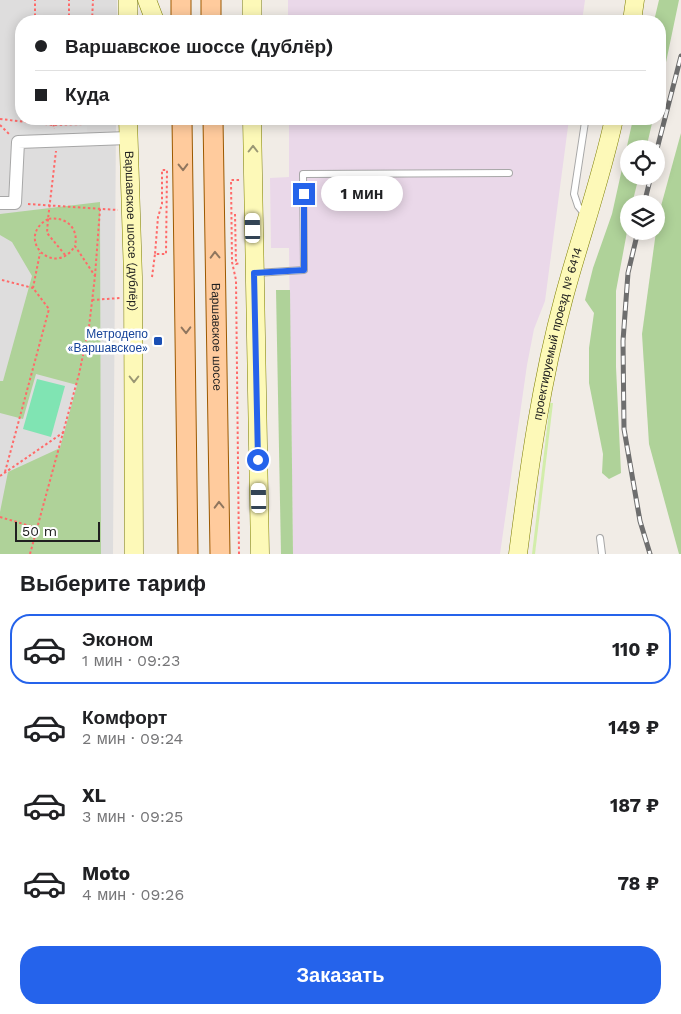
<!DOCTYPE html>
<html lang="ru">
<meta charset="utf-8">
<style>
body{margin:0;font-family:"Work Sans",sans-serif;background:#f6f6f6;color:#202124;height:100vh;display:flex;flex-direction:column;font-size:19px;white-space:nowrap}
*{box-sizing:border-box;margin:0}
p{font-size:16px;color:#757577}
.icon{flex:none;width:28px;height:28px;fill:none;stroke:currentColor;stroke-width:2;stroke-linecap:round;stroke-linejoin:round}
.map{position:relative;height:554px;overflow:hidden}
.drawer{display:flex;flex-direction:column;background:#fff;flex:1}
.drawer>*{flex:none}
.guide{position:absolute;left:15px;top:15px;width:651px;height:110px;border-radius:20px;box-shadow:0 2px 12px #0003;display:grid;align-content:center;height:110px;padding:0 20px;background:#fff}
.tools{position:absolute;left:620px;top:140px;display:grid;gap:10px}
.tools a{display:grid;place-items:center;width:45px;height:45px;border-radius:50%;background:#fff;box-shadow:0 2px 12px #0003;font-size:25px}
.scale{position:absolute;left:15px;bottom:12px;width:85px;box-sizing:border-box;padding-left:5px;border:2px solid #202020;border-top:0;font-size:14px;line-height:18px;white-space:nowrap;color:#202020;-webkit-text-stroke:4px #fff;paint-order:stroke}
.end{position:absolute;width:22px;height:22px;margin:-11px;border:6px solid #2563eb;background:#fff;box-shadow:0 0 0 2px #fff}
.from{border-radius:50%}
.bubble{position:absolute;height:35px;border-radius:18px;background:#fff;box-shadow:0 2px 12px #0003;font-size:16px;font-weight:700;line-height:35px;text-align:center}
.car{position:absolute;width:15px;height:30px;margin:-15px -8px;border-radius:6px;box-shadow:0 0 4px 1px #0007;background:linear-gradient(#fff 24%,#345 0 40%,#fff 0 76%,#345 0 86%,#fff 0)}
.guide b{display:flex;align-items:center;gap:18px;height:48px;font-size:19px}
.guide b+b{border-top:1px solid #e0e0e0}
.guide i{width:12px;height:12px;background:#202124}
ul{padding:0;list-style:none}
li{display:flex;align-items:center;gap:15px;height:70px;margin:0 10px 8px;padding:0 10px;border:2px solid transparent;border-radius:20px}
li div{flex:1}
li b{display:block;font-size:19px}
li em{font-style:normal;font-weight:700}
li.on{border-color:#2563eb}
li>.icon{width:45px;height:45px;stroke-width:1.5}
h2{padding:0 20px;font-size:22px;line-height:60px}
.cta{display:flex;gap:10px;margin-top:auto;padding:10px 20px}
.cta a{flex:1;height:58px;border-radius:20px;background:#2563eb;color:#fff;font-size:20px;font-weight:700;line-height:58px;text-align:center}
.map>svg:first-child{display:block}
.residential{fill:#dedddd}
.industrial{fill:#ead8e9}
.grass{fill:#d2edaa}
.forest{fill:#afd299}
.pitch{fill:#80e4b3}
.parking{fill:#e0e0e0}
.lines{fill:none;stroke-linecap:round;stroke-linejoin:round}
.service-casing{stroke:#a7a7a7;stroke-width:8}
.minor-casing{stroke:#a7a7a7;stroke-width:14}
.secondary-casing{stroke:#7d7e00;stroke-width:19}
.primary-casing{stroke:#9c5900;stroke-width:21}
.path{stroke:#ff6a69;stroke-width:2;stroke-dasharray:2.5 2.5;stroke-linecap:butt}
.service{stroke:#fff;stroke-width:6}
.minor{stroke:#fff;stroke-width:12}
.secondary{stroke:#fdf9b8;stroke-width:18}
.primary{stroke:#ffcb9d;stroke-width:19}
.rail-casing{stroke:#6e6e6e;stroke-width:5}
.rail{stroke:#fff;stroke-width:3;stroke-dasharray:9;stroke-linecap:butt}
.oneway{stroke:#9a9774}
.oneway2{stroke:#90765e}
.route{stroke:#2563eb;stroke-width:6}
.transit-dot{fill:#1a4fb4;stroke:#fff;stroke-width:2}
.labels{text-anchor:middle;stroke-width:5;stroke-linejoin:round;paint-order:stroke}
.street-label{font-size:12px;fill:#202020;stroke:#fff}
.transit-label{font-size:12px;fill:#164399;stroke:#fff;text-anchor:end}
</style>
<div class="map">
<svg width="681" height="554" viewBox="0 0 681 554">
<rect width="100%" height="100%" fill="#f1ece6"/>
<path class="residential" d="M0 0H117V21H21V119H116L113 554H0Z"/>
<g class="industrial">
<path d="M288 0H585L582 21H288Z"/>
<path d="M289 119H569L545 301 534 329 527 365 500 554H293L289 248H271L270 178 289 177Z"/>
</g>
<path class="grass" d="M550 403H553L535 554H532Z"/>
<g class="forest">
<path d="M659 0H679L660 91V21H654Z"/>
<path d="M633 119H653L646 149H629V176H639L632 204H629V221L616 291V367L621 473 609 479 602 473 603 454 589 383V348L594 313 585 300 593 268 612 214Z"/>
<path d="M681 133V554H679L649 444 642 334 658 217Z"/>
<path d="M100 202 101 554H0V512L8 472 60 448 77 385 36 374 23 419 0 413V381H3L32 276 12 242 0 235V214Z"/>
<path d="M276 290H290L293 554H281Z"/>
</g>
<path class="pitch" d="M37 379 65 386 51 437 23 429Z"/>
<path class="parking" d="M87 126 88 137 20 140V130Z"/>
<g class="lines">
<g class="service-casing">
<g id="service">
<path d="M585 122 574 194 578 206 586 216"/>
<path d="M256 273 304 270 303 174 509 173"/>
<path d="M600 538 602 554"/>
</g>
</g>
<g class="minor-casing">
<path id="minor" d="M0 203H15L18 142 128 138"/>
</g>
<g class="secondary-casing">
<g id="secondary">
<path d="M147 0 155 21"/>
<path d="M252 0V21"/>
<path d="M128 21V0"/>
<path d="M632 21 635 0"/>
<path id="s1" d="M128 119 133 277 134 554"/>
<path d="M252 119 260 554"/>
<path id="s2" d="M518 554C529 468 541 382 564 297 580 238 601 179 614 119"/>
</g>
</g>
<g class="primary-casing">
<g id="primary">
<path d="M181 0V21"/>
<path d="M211 0V21"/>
<path d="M182 119 188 554"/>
<path id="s3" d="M213 119 220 554"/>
</g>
</g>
<g class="path">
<path d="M35 21V0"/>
<path d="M69 21V0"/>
<path d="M92 21 93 0"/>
<path d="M0 119 53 125 114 123"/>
<path d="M53 119 54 129"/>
<path d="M109 119 113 124"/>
<path d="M91 124V119"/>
<path d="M0 125 9 134"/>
<path d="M28 204 118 210"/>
<path d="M235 214 236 264 240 263"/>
<path d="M48 219C14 238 54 279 75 246"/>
<path d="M48 219 47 233 66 256"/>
<path d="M95 276 100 209"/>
<path d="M152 277 155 254H166L167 170H162V204L158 217 155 254"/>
<path d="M2 280 33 288"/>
<path d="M92 300 120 298"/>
<path d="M5 472 49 309 33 288 40 253"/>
<path d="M0 476 64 432"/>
<path d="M0 517 37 528"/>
<path d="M30 554 79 374 89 327 95 276 75 246C79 228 66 216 48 219L56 151"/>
<path d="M239 554 236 280 232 262 231 180H240"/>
</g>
<use href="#service" class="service"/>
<use href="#minor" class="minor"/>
<use href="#secondary" class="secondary"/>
<use href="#primary" class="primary"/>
<g class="rail-casing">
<g id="rail">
<path d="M656 153 681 56"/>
<path d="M644 204 651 176"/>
<path d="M638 231 628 273 623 341 624 429 640 521 650 554"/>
</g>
</g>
<use href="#rail" class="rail"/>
</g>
<defs><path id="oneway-chevron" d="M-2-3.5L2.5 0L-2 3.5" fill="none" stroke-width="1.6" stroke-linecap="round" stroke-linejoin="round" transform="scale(1.25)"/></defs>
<g class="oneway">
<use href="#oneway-chevron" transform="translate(253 149) rotate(-90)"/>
<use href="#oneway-chevron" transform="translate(134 379) rotate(90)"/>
</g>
<g class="oneway2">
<use href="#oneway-chevron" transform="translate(183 167) rotate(89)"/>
<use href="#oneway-chevron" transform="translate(215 255) rotate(-91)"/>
<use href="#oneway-chevron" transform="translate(186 330) rotate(89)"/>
<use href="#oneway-chevron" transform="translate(219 505) rotate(-91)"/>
</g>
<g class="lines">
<path class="route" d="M258 460 254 273 304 270V194"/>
</g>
<rect class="transit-dot" x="153" y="336" width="10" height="10" rx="2.5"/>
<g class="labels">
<g class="street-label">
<text dy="4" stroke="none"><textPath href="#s1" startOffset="112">Варшавское шоссе (дублёр)</textPath></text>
<text dy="4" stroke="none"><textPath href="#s2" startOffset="224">проектируемый проезд № 6414</textPath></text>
<text dy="4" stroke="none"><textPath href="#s3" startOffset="218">Варшавское шоссе</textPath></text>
</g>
<g class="transit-label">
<text x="148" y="338">Метродепо<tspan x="148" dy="14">«Варшавское»</tspan></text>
</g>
</g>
</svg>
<div class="tools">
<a><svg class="icon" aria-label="locate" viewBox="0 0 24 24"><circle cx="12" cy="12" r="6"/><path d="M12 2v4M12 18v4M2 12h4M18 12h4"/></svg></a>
<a><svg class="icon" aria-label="layers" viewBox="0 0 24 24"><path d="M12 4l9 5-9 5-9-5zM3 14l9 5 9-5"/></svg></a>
</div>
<div class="scale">50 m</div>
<i class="end from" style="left:258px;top:460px"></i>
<i class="end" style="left:304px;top:194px"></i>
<div class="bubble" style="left:321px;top:176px;width:82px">1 мин</div>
<i class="car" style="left:253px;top:228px;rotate:359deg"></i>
<i class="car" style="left:259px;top:498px;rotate:359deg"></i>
<div class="guide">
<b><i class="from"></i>Варшавское шоссе (дублёр)</b>
<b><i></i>Куда</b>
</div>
</div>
<section class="drawer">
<h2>Выберите тариф</h2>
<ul>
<li class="on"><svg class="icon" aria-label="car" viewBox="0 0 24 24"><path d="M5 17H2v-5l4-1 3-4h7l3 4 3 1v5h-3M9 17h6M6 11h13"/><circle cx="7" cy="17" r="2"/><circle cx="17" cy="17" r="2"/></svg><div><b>Эконом</b><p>1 мин · 09:23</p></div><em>110 ₽</em></li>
<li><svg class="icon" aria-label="car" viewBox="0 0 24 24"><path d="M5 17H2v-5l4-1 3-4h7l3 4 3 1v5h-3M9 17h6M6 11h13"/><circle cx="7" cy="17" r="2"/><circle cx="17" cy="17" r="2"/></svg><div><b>Комфорт</b><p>2 мин · 09:24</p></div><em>149 ₽</em></li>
<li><svg class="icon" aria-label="car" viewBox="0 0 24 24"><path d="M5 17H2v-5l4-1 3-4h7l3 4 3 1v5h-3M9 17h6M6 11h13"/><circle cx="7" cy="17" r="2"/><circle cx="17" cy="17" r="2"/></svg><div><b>XL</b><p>3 мин · 09:25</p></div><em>187 ₽</em></li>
<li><svg class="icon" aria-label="car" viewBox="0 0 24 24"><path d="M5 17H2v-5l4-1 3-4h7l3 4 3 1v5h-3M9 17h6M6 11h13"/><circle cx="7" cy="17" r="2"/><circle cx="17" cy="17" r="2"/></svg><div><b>Moto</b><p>4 мин · 09:26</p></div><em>78 ₽</em></li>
</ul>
<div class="cta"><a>Заказать</a></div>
</section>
